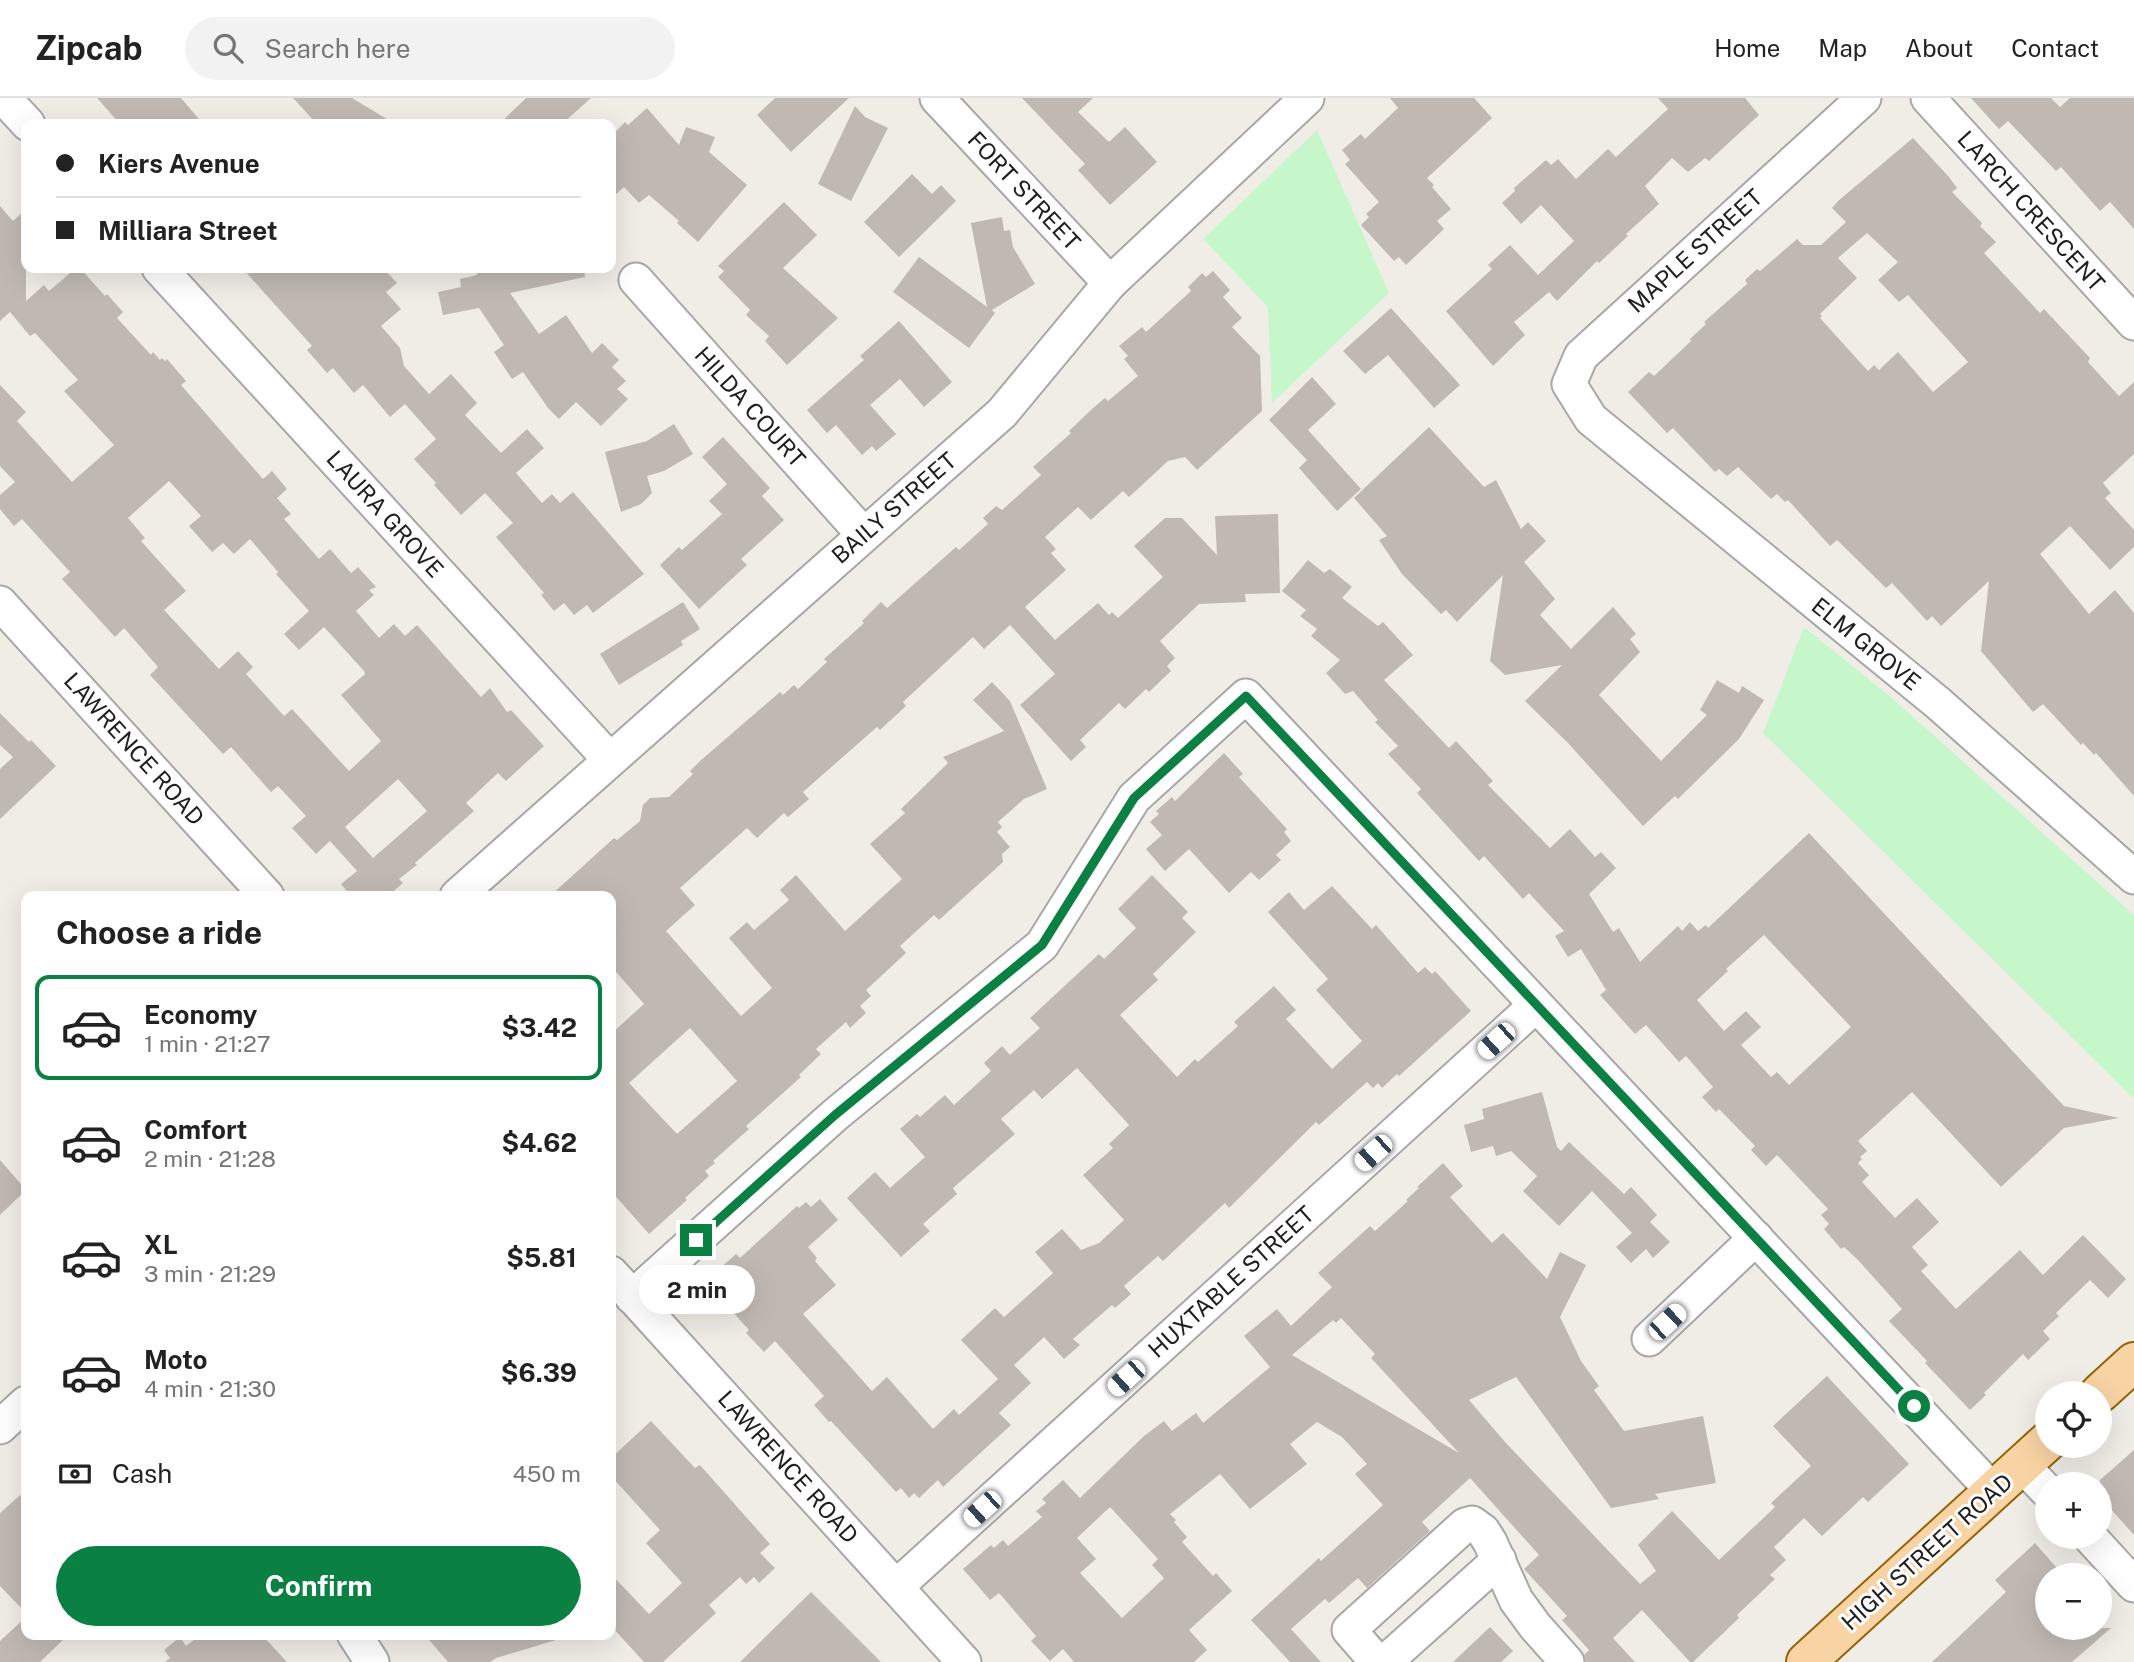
<!DOCTYPE html>
<meta charset="utf-8">
<style>
body{margin:0;font-family:"Public Sans",sans-serif;background:#f2f2f2;color:#222;height:100vh;display:flex;flex-direction:column;font-size:26px;white-space:nowrap}
*{box-sizing:border-box;margin:0}
p{font-size:23px;color:#767676}
.icon{flex:none;width:38px;height:38px;fill:none;stroke:currentColor;stroke-width:2;stroke-linecap:round;stroke-linejoin:round}
.map{position:relative;flex:1;overflow:hidden}
.sheet{position:absolute;left:21px;top:793px;width:595px;height:749px;display:flex;flex-direction:column;background:#fff;border-radius:14px;box-shadow:0 7px 28px #0002}
.sheet>*{flex:none}
.hud{position:absolute;left:21px;top:21px;width:595px;height:154px;border-radius:14px;box-shadow:0 7px 28px #0002;display:grid;align-content:center;height:154px;padding:0 35px;background:#fff}
.fabs{position:absolute;left:2035px;top:1283px;display:grid;gap:14px}
.fabs a{display:grid;place-items:center;width:77px;height:77px;border-radius:50%;background:#fff;box-shadow:0 7px 28px #0002;font-size:35px}
.end{position:absolute;width:32px;height:32px;margin:-16px;border:9px solid #0b8043;background:#fff;box-shadow:0 0 0 4px #fff}
.from{border-radius:50%}
.bubble{position:absolute;height:49px;border-radius:24px;background:#fff;box-shadow:0 7px 28px #0002;font-size:23px;font-weight:700;line-height:49px;text-align:center}
.car{position:absolute;width:21px;height:42px;margin:-21px -10px;border-radius:9px;box-shadow:0 0 5px 2px #0007;background:linear-gradient(#fff 24%,#345 0 40%,#fff 0 76%,#345 0 86%,#fff 0)}
.hud b{display:flex;align-items:center;gap:24px;height:66px;font-size:26px}
.hud b+b{border-top:2px solid #e0e0e0}
.hud i{width:18px;height:18px;background:#222}
ul{padding:0;list-style:none}
li{display:flex;align-items:center;gap:21px;height:105px;margin:0 14px 10px;padding:0 21px;border:4px solid transparent;border-radius:14px}
li div{flex:1}
li b{display:block;font-size:26px}
li em{font-style:normal;font-weight:700}
li.active{border-color:#0b8043}
li>.icon{width:63px;height:63px;stroke-width:1.5}
h2{padding:0 35px;font-size:32px;line-height:84px}
.pay{display:flex;align-items:center;gap:18px;height:77px;padding:0 35px;font-size:26px}
.pay p{margin-inline-start:auto}
.button{display:flex;gap:14px;margin-top:auto;padding:14px 35px}
.button a{flex:1;height:80px;border-radius:42px;background:#0b8043;color:#fff;font-size:28px;font-weight:700;line-height:80px;text-align:center}
header{display:flex;align-items:center;gap:42px;box-sizing:border-box;height:98px;padding:0 35px;background:#fff;border-bottom:2px solid #e0e0e0}
header strong{font-size:33px}
nav{display:flex;gap:38px;margin-inline-start:auto;font-size:24px}
.search{width:490px;height:63px;background:#f2f2f2;display:flex;align-items:center;gap:18px;box-sizing:border-box;padding:0 24px;border-radius:38px;color:#767676;font-size:26px}
.map>svg:first-child{display:block}
.park{fill:#c6f7ca}
.building{fill:#c0b9b3;fill-rule:evenodd}
.lines{fill:none;stroke-linecap:round;stroke-linejoin:round}
.minor-casing{stroke:#a7a7a7;stroke-width:37}
.major-casing{stroke:#946407;stroke-width:42}
.minor{stroke:#fff;stroke-width:33}
.major{stroke:#f8d3a4;stroke-width:38}
.route{stroke:#0b8043;stroke-width:9}
.labels{text-anchor:middle;stroke-width:6;stroke-linejoin:round;paint-order:stroke}
.street-label{font-size:23px;fill:#202020;stroke:#fff}
</style>
<header>
<strong>Zipcab</strong>
<div class="search"><svg class="icon" aria-label="search" viewBox="0 0 24 24"><circle cx="10" cy="10" r="6"/><path d="M15 15l6 6"/></svg>Search here</div>
<nav><a>Home</a><a>Map</a><a>About</a><a>Contact</a></nav>
</header>
<div class="map">
<svg width="2134" height="1564" viewBox="0 0 2134 1564">
<rect width="100%" height="100%" fill="#f0ede7"/>
<g class="park">
<path d="M1317 32 1389 195 1272 305 1268 209 1203 141Z"/>
<path d="M1804 529 1892 600 2134 817V1001L1763 635Z"/>
</g>
<g class="building">
<path d="M97 0H181L203 26H120Z"/>
<path d="M293 0H352L395 26H317Z"/>
<path d="M526 0H591L562 26H499Z"/>
<path d="M775 0H849L791 54 757 17Z"/>
<path d="M1022 0H1093L1078 14 1109 44 1125 29 1157 64 1110 107 1078 72 1085 66Z"/>
<path d="M1390 0H1474L1492 20 1427 80 1434 87 1432 89 1451 111 1437 123 1444 131 1406 167 1399 159 1394 163 1361 127 1369 119 1366 116 1379 104 1345 66 1350 62 1342 52 1361 36 1365 41 1398 10Z"/>
<path d="M1658 0H1745L1759 17 1709 63 1705 60 1688 74 1672 60 1645 88 1659 106 1626 136 1628 138 1599 165 1597 163 1557 203 1549 194 1514 224 1525 237 1493 268 1446 213 1492 171 1488 167 1510 147 1538 177 1574 143 1541 107 1521 126 1502 105 1515 93 1514 90 1546 62 1551 67 1558 61 1576 81 1608 51 1616 59 1668 11Z"/>
<path d="M1971 0H2051L2060 9 2070 0H2134V131L2110 104 2100 113 2061 69 2056 73 2008 23 1999 31Z"/>
<path d="M855 8 865 19 888 30 851 103 818 86Z"/>
<path d="M647 10 679 47 686 29 715 39 709 54 747 87 698 144 677 125 679 123 649 97 639 105 624 89 611 101V38L625 24 628 27Z"/>
<path d="M1913 40 1949 79 1957 90 1952 94 1982 125 1980 128 1996 144 1984 155 2040 215 2044 211 2090 260 2088 264 2119 298 2134 284V356L2103 385 2111 395 2105 400 2134 432V449L2110 472 2070 428 2040 456 2089 516 2115 492 2134 515V698L2096 655 2094 657 2083 645 2081 647 2043 606 2033 614 1981 553 1989 483 1941 528 1932 518 1927 523 1892 485 1886 490 1837 442 1830 448 1788 402 1785 404 1777 396 1771 401 1738 369 1727 378 1719 371 1715 374 1673 330 1667 335 1628 294 1649 274 1654 278 1691 243 1690 241 1706 226 1704 224 1747 186 1745 182 1757 171 1760 173 1797 141 1803 147H1821L1846 124 1832 110 1838 103ZM1867 135 1898 164 1878 182 1899 204 1908 197 1968 264 1933 294 1898 254 1879 272 1874 267 1868 273 1820 220 1822 218 1820 216 1857 180 1838 160Z"/>
<path d="M912 76 932 96 941 87 956 103 899 159 864 124Z"/>
<path d="M784 104 817 137 783 170 838 220 787 267 765 243 769 238 746 217 750 212 718 179 724 173 718 168Z"/>
<path d="M0 108 13 123 26 111V203L44 187 49 193 76 170H80L105 198 107 196 123 214 117 220 151 257 153 254 160 262 162 260 165 263 167 261 186 283 181 287 263 381 272 373 287 391 277 400 291 416 284 421 319 461 330 451 351 475 358 469 376 489 369 492 374 497 356 513 379 540 394 526 405 538 417 527 481 599 490 590 507 614 511 612 544 648 506 683 498 675 466 705 474 713 415 765 417 767 399 781 403 785 388 798H351L341 786 357 773 330 743 316 756 292 730 306 718 278 688 271 694 231 649 223 656 150 577 158 569 124 530 115 539 62 481 70 474 22 421 14 428 0 411V397L15 384 0 368V287L26 314 17 323 72 384 114 347 64 293 78 282 35 235 30 238 10 214 0 223ZM169 383 201 418 189 428 212 454 223 445 234 456 250 441 278 474 276 476 309 513 284 536 299 552 324 529 364 573 365 576 341 597 381 643 349 673 292 611 284 618 246 576 253 569 238 553 219 571 164 512 186 493 141 443 145 440 128 420ZM398 681 427 713 373 760 345 729Z"/>
<path d="M1002 119 1004 133 1010 132 1013 149 1035 186 992 212 995 215 969 250 893 194 919 159 987 209 971 125Z"/>
<path d="M242 170H383L397 185 386 194 401 211 381 228 400 250 404 268 429 296 451 276 477 305 465 317 501 355 527 331 544 350 516 375 542 405 552 396 560 405 573 394 644 476 593 515 587 507 574 517 564 505 554 513 541 497 544 495 496 439 513 425 485 395 461 417 434 387 436 385 414 361 436 341 405 306 390 319 363 287 354 295 333 270 327 275 307 252 312 248Z"/>
<path d="M476 170H584L585 179 510 195 539 236 566 217 592 255 602 245 619 262 612 269 626 283 617 291 628 301 601 328 576 304 559 321 548 310 523 274 512 281 494 254 504 247 479 210 443 217 438 194 461 189 460 181 477 177Z"/>
<path d="M1213 173 1230 192 1223 199 1242 220 1232 229 1260 258 1262 313 1197 372 1185 359 1168 363 1129 399 1123 393 1091 422 1078 409 1045 439 1056 451 1051 455 1066 472 1025 509 1055 542 1098 505 1109 517 1112 514 1118 520 1163 479 1134 448 1165 420H1182L1217 457 1215 418 1278 416 1280 495 1245 496 1246 504 1199 506 1160 543 1175 560 1167 568 1171 573 1149 594 1146 591 1125 611 1119 605 1080 642 1086 649 1071 663 1020 607 1055 576 1010 527 984 551 973 539 903 604 906 608 880 632 877 629 803 694 809 701 788 719 784 715 757 740 747 730 680 790 695 807 666 833 741 918 772 890 729 840 747 824 754 832 789 802 780 792 796 777 845 833 902 781 870 746 905 715 901 711 948 665 943 659 1004 633 973 602 992 584 1010 603 1047 691 1024 701 998 724 1002 729 997 734 1010 749 1002 756 1003 764 939 822 934 817 900 848 906 855 866 892 871 898 860 908 866 915 850 930 846 924 816 951 821 956 799 977 801 979 746 1028 749 1031 713 1063 715 1065 705 1073 709 1078 685 1100 687 1102 649 1136 611 1093V936L644 906 611 868V798H550L614 740 617 742 640 723 643 707 650 700 669 699 693 676 690 673 700 663 780 594 783 597 794 587 798 591 827 564 824 561 864 525 862 523 881 504 887 510 956 449 959 452 988 426 983 420 996 408 1002 412 1041 377 1033 369 1071 335 1069 333 1092 311 1105 300 1108 303 1138 278 1124 261 1128 258 1119 248 1142 229 1146 234 1191 193 1188 189 1202 175 1206 179ZM690 930 737 983 677 1036 629 985Z"/>
<path d="M1391 210 1460 287 1434 310 1388 257 1365 276 1343 253Z"/>
<path d="M899 223 952 284 924 309 900 281 870 307 896 336 876 353 872 348 862 357 836 327 827 335 807 312 864 262 860 258Z"/>
<path d="M1312 279 1336 306 1308 332 1361 391 1337 413 1299 370 1307 362 1269 322Z"/>
<path d="M674 326 693 356 664 373 647 378 652 395 641 406 621 414 605 354 647 343Z"/>
<path d="M1429 329 1484 389 1496 382 1521 431 1528 424 1546 443 1524 464 1555 501 1540 517 1571 551 1613 509 1636 536 1630 541 1640 554 1599 597 1661 663 1707 617 1700 612 1717 582 1739 595 1742 588 1764 602 1739 641 1678 701 1675 698 1643 728 1568 645 1525 603 1562 567 1505 577 1490 563 1503 477 1457 524 1446 512 1441 516 1402 476 1379 442 1387 438 1354 400Z"/>
<path d="M723 339 770 390 762 398 784 422 741 461 747 467 699 511 660 467 679 449 682 452 722 416 709 403 727 386 702 359Z"/>
<path d="M1308 462 1324 475 1330 471 1352 489 1342 500 1378 528 1383 524 1413 557 1384 582 1449 650 1456 643 1493 683 1488 687 1550 750 1570 731 1595 759 1601 754 1616 770 1589 796 1613 834 1619 830 1640 864 1678 828 1682 833 1690 824 1698 833 1706 827 1708 830 1809 735 2064 1008 2119 1020 2064 1030 2001 1089 1912 994 1858 1043 1867 1053 1860 1059 1862 1061 1858 1065 1869 1077 1862 1084 1895 1120 1917 1100 1939 1124 1912 1149 1928 1167 1921 1173 1956 1211 2020 1152 2043 1177 2083 1137 2126 1181 2108 1200 2090 1182 2056 1215 2059 1218 2043 1233 2050 1241 2028 1262 2023 1256 1984 1295 1986 1297 1970 1312 1925 1265 1927 1263 1889 1223 1902 1211 1858 1162 1844 1149 1841 1151 1824 1131 1829 1126 1821 1117 1828 1111 1777 1057 1766 1068 1751 1052 1755 1048 1719 1011 1716 1014 1702 999 1713 989 1686 958 1679 964 1646 927 1635 936 1600 897 1606 892 1581 851 1568 859 1555 838 1564 833 1529 795 1523 801 1484 758 1479 763 1417 695 1421 691 1388 656 1398 648 1375 624 1378 622 1353 593 1345 596 1326 575 1340 562 1311 538 1317 531 1300 518 1306 512 1282 493ZM1764 837 1851 929 1789 987 1777 974 1771 979 1741 947 1761 929 1746 913 1724 933 1697 902 1728 873 1726 871Z"/>
<path d="M683 504 700 531 681 543 683 547 619 587 600 556Z"/>
<path d="M0 615 29 644 31 642 56 668 0 721V671L13 659 0 647Z"/>
<path d="M1224 655 1243 676 1239 679 1287 731 1284 734 1291 743 1276 757 1281 762 1259 782 1251 774 1229 795 1189 751 1165 773 1146 751 1162 737 1150 724 1159 716 1156 713 1172 699 1175 703Z"/>
<path d="M1152 777 1188 814 1182 820 1196 834 1153 876 1158 882 1120 917 1177 979 1195 961 1198 964 1238 928 1234 924 1274 888 1296 912 1286 921 1332 971 1362 943 1316 892 1328 881 1268 814 1289 794 1304 812 1332 788 1372 831 1376 827 1418 875 1425 869 1432 876 1435 873 1471 913 1399 978 1397 976 1382 990 1378 985 1373 990 1367 984 1319 1027 1316 1024 1229 1110 1225 1105 1163 1163 1158 1158 1124 1188 1131 1196 1115 1210 1112 1207 1073 1241 1080 1247 1064 1261 1044 1239 1014 1267 1031 1285 999 1315 1011 1327 943 1389 938 1382 919 1400 914 1395 909 1400 901 1390 896 1394 831 1323 829 1324 814 1307 824 1298 775 1243 764 1254 746 1235 749 1232 710 1189 722 1179 717 1173 736 1156 740 1160 797 1108 799 1110 806 1104 811 1109 820 1101 838 1122 808 1149 817 1160 815 1163 836 1187 803 1216 872 1293 887 1279 933 1331 954 1311 959 1317 998 1281 961 1242 995 1210 1004 1219 1053 1175 1035 1154 1062 1131 1081 1152 1099 1145 1124 1122 1083 1077 1113 1050 1109 1046 1129 1027 1077 970 1042 1001 1034 992 1001 1021 1015 1036 953 1090 957 1096 923 1126 930 1133 901 1159 847 1100 875 1074 890 1090 925 1059 900 1031 917 1016 920 1019 945 997 954 1007 991 973 984 965 1002 948 1010 957 1040 930 1030 920 1099 856 1104 861 1136 830 1118 811Z"/>
<path d="M1542 994 1557 1049 1561 1053 1569 1044 1624 1096 1631 1089 1657 1117 1650 1124 1670 1144 1653 1160 1646 1151 1631 1165 1616 1149 1632 1135 1592 1093 1559 1128 1523 1093 1537 1078 1511 1053 1496 1058 1493 1048 1471 1054 1464 1027 1484 1021 1482 1011Z"/>
<path d="M0 1062 26 1092 0 1117Z"/>
<path d="M1443 1065 1463 1088 1450 1099 1492 1145 1503 1135 1547 1181 1560 1154 1586 1167 1560 1219 1581 1263 1599 1288 1594 1292 1624 1333 1703 1318 1716 1385 1655 1396 1659 1401 1611 1410 1516 1279 1469 1302 1505 1344 1640 1486 1656 1473 1638 1447 1672 1413 1719 1462 1775 1409 1771 1405 1811 1368 1773 1328 1827 1278 1909 1366 1868 1404 1863 1399 1822 1438 1804 1420 1774 1449 1786 1462 1770 1477 1775 1481 1737 1517 1739 1520 1693 1564H1690L1642 1512 1613 1540 1635 1564H1586L1584 1557 1589 1552 1562 1522 1567 1518 1524 1471 1539 1457 1470 1380 1422 1424 1430 1433 1367 1490 1358 1480 1329 1505 1325 1501 1291 1531 1321 1564H1290L1251 1522 1319 1460 1321 1463 1383 1407 1355 1376 1367 1366 1342 1339 1317 1324 1290 1346 1307 1366 1250 1411 1220 1376 1170 1416 1176 1422 1174 1424 1187 1439 1182 1444 1213 1478 1216 1475 1232 1493 1189 1532 1207 1552 1194 1564H1074L1063 1551 1050 1563 1031 1543 1036 1538 999 1495 990 1502 963 1471 991 1447 994 1450 1003 1442 1008 1448 1042 1419 1036 1413 1046 1405 1042 1401 1063 1382 1080 1400 1144 1338 1164 1323 1172 1333 1196 1315 1203 1325 1270 1269 1244 1238 1277 1211 1291 1228 1332 1189 1318 1175 1370 1128 1375 1133 1408 1103 1406 1102 1419 1090 1417 1089ZM1341 1220 1375 1256 1371 1260 1459 1355 1292 1257 1333 1222 1336 1225ZM1110 1409 1158 1461 1152 1467 1164 1480 1122 1520 1080 1475 1096 1461 1077 1440Z"/>
<path d="M651 1323 695 1370 700 1367 770 1446 760 1455 775 1470 759 1485 754 1479 746 1486 740 1479 709 1507 716 1515 663 1564H644L611 1528V1476L649 1516 682 1485 646 1445 660 1432 611 1378V1360Z"/>
<path d="M2134 1352V1437L2100 1399V1382Z"/>
<path d="M26 1392V1515L0 1488V1415Z"/>
<path d="M2035 1445 2063 1477H2048V1530H2111L2072 1564H1932L2006 1494 1995 1482Z"/>
<path d="M811 1494 881 1564H740Z"/>
<path d="M26 1519V1536H69L40 1564H0V1543Z"/>
<path d="M1490 1529 1513 1553 1501 1564H1453Z"/>
<path d="M201 1536H261L287 1564H165L170 1560 164 1552 180 1539 186 1548Z"/>
<path d="M424 1536H555L556 1542 496 1560 490 1564H448Z"/>
</g>
<g class="lines">
<g class="minor-casing">
<g id="minor">
<path d="M4 0 28 26"/>
<path d="M937 0 1110 185"/>
<path d="M1864 0 1581 258 1569 286 1591 321 1938 605 2134 779"/>
<path d="M1928 0 2134 225"/>
<path d="M159 170 610 662"/>
<path d="M636 182 863 436"/>
<path d="M0 505 267 798"/>
<path d="M457 798 1002 315 1110 185 1307 0"/>
<path d="M611 1175 964 1564"/>
<path d="M632 1199 835 1017 1042 847 1134 700 1246 598 1993 1393"/>
<path d="M1649 1241 1756 1140"/>
<path d="M0 1329 26 1305"/>
<path d="M2022 1367 2048 1394"/>
<path d="M2089 1438 2134 1487"/>
<path d="M896 1489 1536 907"/>
<path d="M354 1536 372 1564"/>
<path d="M1377 1564 1349 1532 1465 1427 1472 1425 1483 1433 1490 1444 1516 1502 1535 1528 1567 1564"/>
<path d="M1385 1564 1499 1462"/>
</g>
</g>
<g class="major-casing">
<g id="major">
<path d="M2100 1295 2134 1264"/>
<path d="M1806 1564 2048 1343"/>
</g>
</g>
<use href="#minor" class="minor"/>
<use href="#major" class="major"/>
</g>
<g class="lines">
<path class="route" d="M696 1142 835 1017 1042 847 1134 700 1246 598 1914 1308"/>
</g>
<g class="labels">
<g class="street-label">
<text transform="translate(1024 93) rotate(47)" y="8">FORT STREET</text>
<text transform="translate(2031 113) rotate(48)" y="8">LARCH CRESCENT</text>
<text transform="translate(1695 153) rotate(-42)" y="8">MAPLE STREET</text>
<text transform="translate(750 309) rotate(48)" y="8">HILDA COURT</text>
<text transform="translate(894 410) rotate(-41)" y="8">BAILY STREET</text>
<text transform="translate(385 416) rotate(48)" y="8">LAURA GROVE</text>
<text transform="translate(1866 546) rotate(39)" y="8">ELM GROVE</text>
<text transform="translate(134 651) rotate(48)" y="8">LAWRENCE ROAD</text>
<text transform="translate(1231 1184) rotate(-42)" y="8">HUXTABLE STREET</text>
<text transform="translate(788 1369) rotate(48)" y="8">LAWRENCE ROAD</text>
<text transform="translate(1927 1454) rotate(-42)" y="8">HIGH STREET ROAD</text>
</g>
</g>
</svg>
<div class="fabs">
<a><svg class="icon" aria-label="locate" viewBox="0 0 24 24"><circle cx="12" cy="12" r="6"/><path d="M12 2v4M12 18v4M2 12h4M18 12h4"/></svg></a>
<a>+</a>
<a>−</a>
</div>
<i class="end from" style="left:1914px;top:1308px"></i>
<i class="end" style="left:696px;top:1142px"></i>
<div class="bubble" style="left:639px;top:1167px;width:116px">2 min</div>
<i class="car" style="left:1496px;top:943px;rotate:228deg"></i>
<i class="car" style="left:1373px;top:1055px;rotate:228deg"></i>
<i class="car" style="left:1667px;top:1224px;rotate:47deg"></i>
<i class="car" style="left:1126px;top:1280px;rotate:228deg"></i>
<i class="car" style="left:982px;top:1411px;rotate:228deg"></i>
<div class="hud">
<b><i class="from"></i>Kiers Avenue</b>
<b><i></i>Milliara Street</b>
</div>
<section class="sheet">
<h2>Choose a ride</h2>
<ul>
<li class="active"><svg class="icon" aria-label="car" viewBox="0 0 24 24"><path d="M5 17H2v-5l4-1 3-4h7l3 4 3 1v5h-3M9 17h6M6 11h13"/><circle cx="7" cy="17" r="2"/><circle cx="17" cy="17" r="2"/></svg><div><b>Economy</b><p>1 min · 21:27</p></div><em>$3.42</em></li>
<li><svg class="icon" aria-label="car" viewBox="0 0 24 24"><path d="M5 17H2v-5l4-1 3-4h7l3 4 3 1v5h-3M9 17h6M6 11h13"/><circle cx="7" cy="17" r="2"/><circle cx="17" cy="17" r="2"/></svg><div><b>Comfort</b><p>2 min · 21:28</p></div><em>$4.62</em></li>
<li><svg class="icon" aria-label="car" viewBox="0 0 24 24"><path d="M5 17H2v-5l4-1 3-4h7l3 4 3 1v5h-3M9 17h6M6 11h13"/><circle cx="7" cy="17" r="2"/><circle cx="17" cy="17" r="2"/></svg><div><b>XL</b><p>3 min · 21:29</p></div><em>$5.81</em></li>
<li><svg class="icon" aria-label="car" viewBox="0 0 24 24"><path d="M5 17H2v-5l4-1 3-4h7l3 4 3 1v5h-3M9 17h6M6 11h13"/><circle cx="7" cy="17" r="2"/><circle cx="17" cy="17" r="2"/></svg><div><b>Moto</b><p>4 min · 21:30</p></div><em>$6.39</em></li>
</ul>
<div class="pay"><svg class="icon" aria-label="cash" viewBox="0 0 24 24"><path d="M3 7h18v10H3z"/><circle cx="12" cy="12" r="2"/></svg>Cash<p>450 m</p></div>
<div class="button"><a>Confirm</a></div>
</section>
</div>
